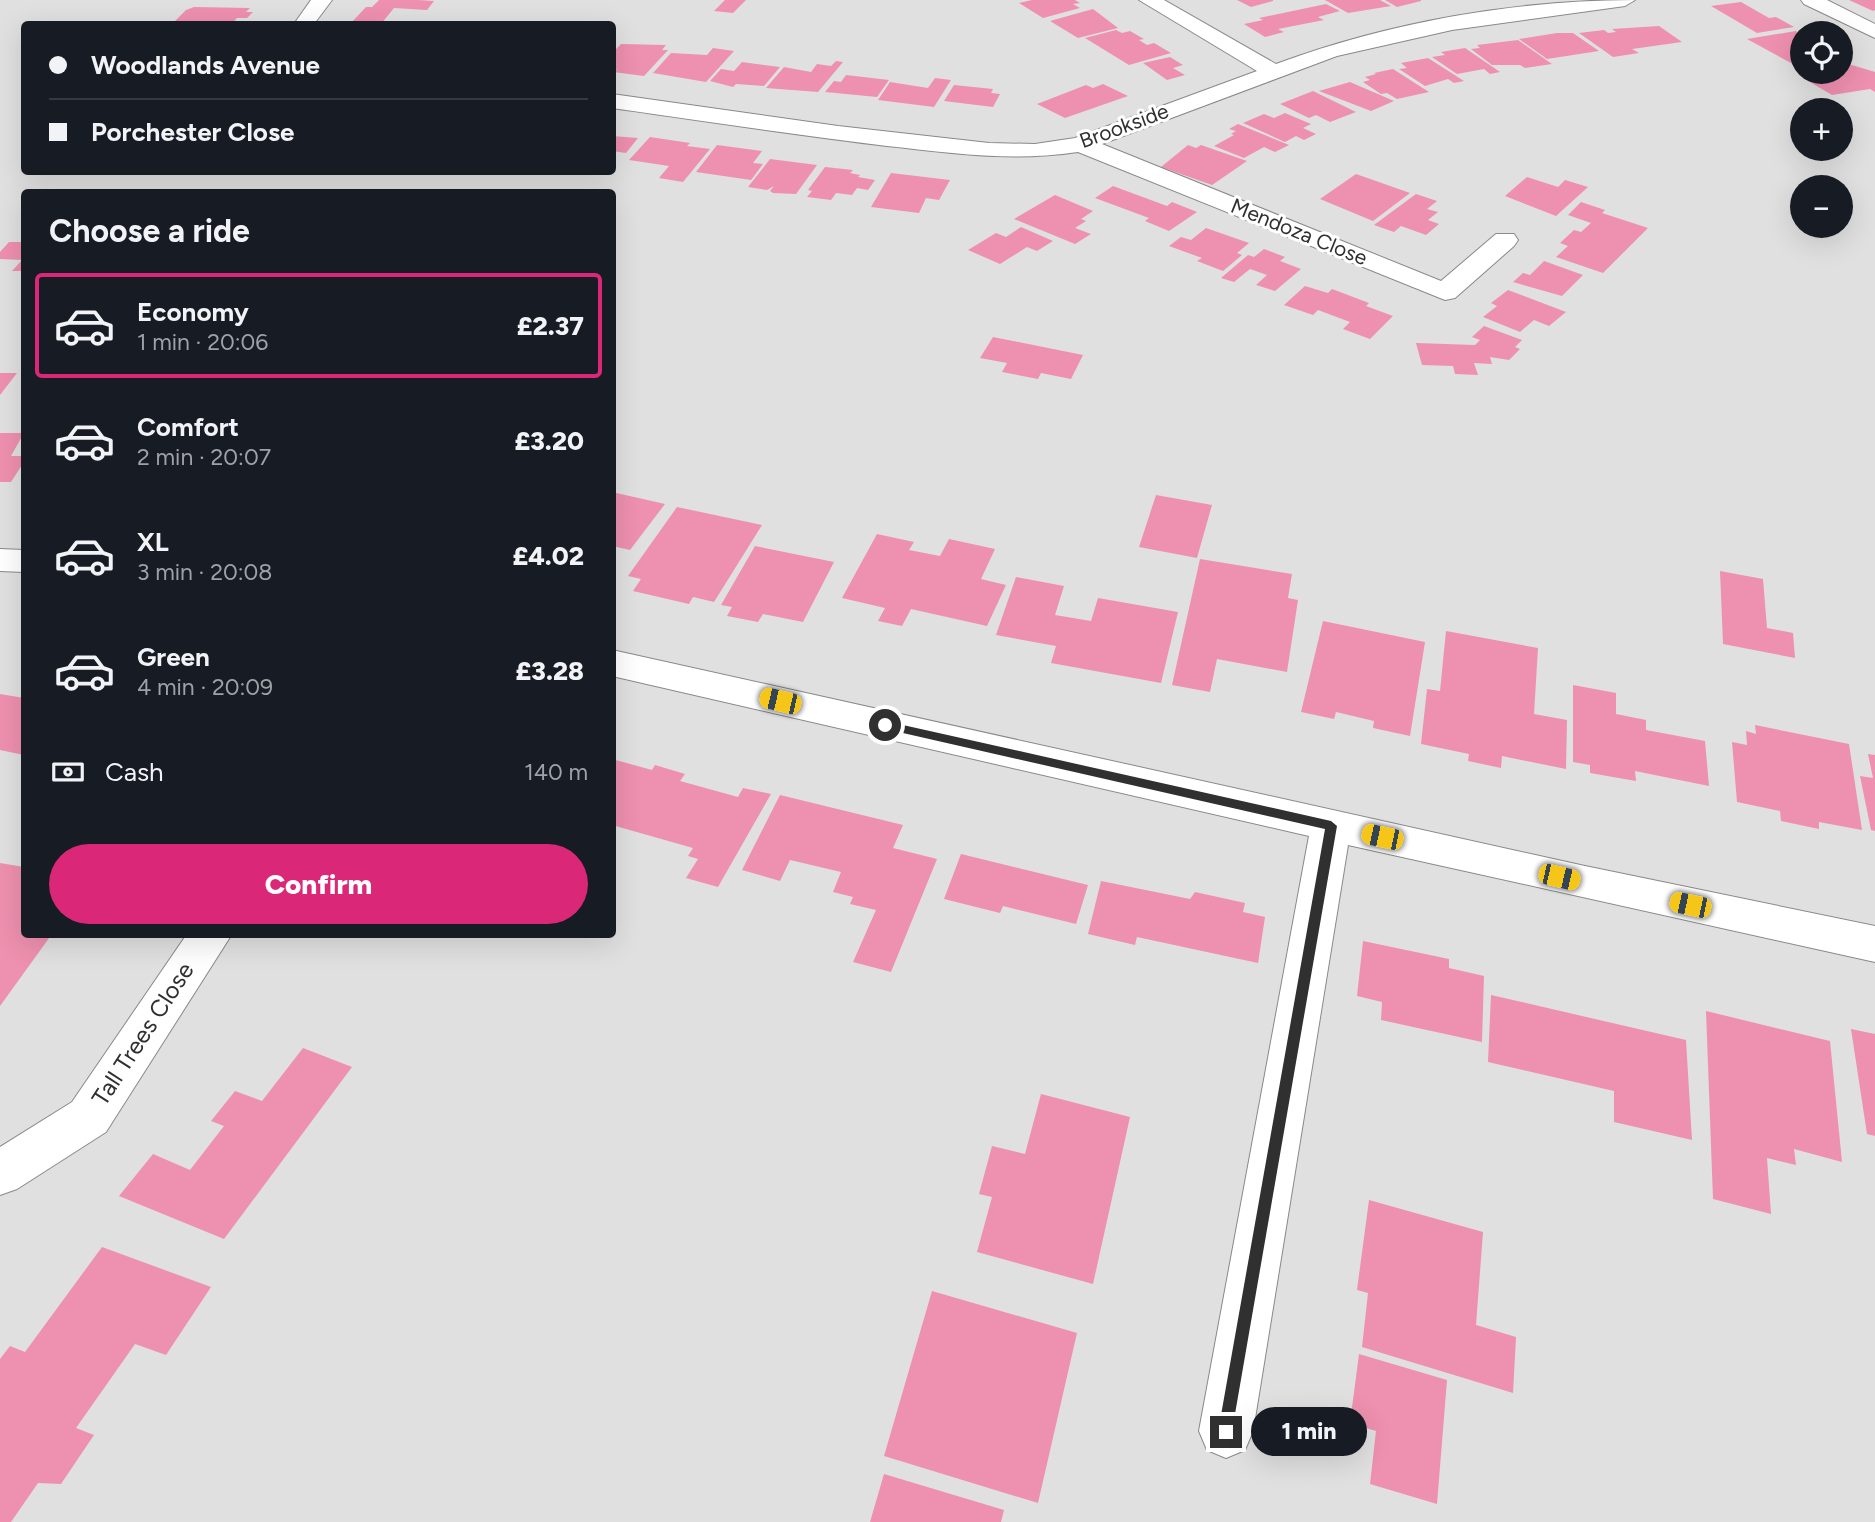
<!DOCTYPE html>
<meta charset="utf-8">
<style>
body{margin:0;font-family:Figtree,sans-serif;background:#20242c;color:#f1f3f6;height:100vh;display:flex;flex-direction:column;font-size:26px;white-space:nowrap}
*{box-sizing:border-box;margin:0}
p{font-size:23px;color:#9ea1a6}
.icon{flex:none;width:38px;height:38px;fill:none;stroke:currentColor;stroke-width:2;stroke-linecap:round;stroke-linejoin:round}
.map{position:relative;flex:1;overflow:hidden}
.details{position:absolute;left:21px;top:189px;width:595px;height:749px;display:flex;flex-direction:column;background:#171b24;border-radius:7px;box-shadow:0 7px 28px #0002}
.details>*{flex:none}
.guide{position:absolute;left:21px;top:21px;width:595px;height:154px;border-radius:7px;box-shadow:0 7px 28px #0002;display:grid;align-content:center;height:154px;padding:0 28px;background:#171b24}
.tools{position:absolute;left:1790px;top:21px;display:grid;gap:14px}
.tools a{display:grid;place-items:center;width:63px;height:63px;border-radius:50%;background:#171b24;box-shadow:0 7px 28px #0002;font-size:35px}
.end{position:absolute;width:32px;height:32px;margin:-16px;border:9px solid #303030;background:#fff;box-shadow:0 0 0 4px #fff}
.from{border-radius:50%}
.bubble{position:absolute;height:49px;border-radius:24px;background:#171b24;box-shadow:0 7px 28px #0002;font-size:23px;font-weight:800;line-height:49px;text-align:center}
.car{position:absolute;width:21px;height:42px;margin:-21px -10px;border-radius:9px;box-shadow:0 0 5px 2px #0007;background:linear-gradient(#f5c518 24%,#345 0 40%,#f5c518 0 76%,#345 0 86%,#f5c518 0)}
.guide b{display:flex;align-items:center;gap:24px;height:66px;font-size:26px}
.guide b+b{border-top:2px solid #363941}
.guide i{width:18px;height:18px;background:#f1f3f6}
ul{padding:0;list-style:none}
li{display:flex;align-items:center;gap:21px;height:105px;margin:0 14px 10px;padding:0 14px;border:4px solid transparent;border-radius:7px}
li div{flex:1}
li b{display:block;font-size:26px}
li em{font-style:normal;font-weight:800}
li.selected{border-color:#db2777}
li>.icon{width:63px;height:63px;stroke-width:1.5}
h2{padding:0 28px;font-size:32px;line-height:84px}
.pay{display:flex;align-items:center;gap:18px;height:77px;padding:0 28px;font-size:26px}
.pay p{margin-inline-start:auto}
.button{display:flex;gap:14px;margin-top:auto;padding:14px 28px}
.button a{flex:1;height:80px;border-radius:42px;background:#db2777;color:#fff;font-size:28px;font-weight:800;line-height:80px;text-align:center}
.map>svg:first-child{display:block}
.building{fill:#ee90af}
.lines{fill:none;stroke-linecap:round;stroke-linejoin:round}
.minor-casing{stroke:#89898a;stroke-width:2}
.minor{fill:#fff;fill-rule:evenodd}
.route{fill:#303030}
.labels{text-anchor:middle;stroke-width:6;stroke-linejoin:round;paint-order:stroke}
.far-street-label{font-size:21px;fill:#303030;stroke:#fff}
.street-label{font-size:24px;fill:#303030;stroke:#fff}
</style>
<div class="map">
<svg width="1875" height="1522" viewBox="0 0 1875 1522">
<rect width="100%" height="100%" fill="#e0e0e1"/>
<g class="building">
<path d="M379 0H418L434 1 427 10 394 8 381 24H350L366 7H372Z"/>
<path d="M725 0H746L733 13 714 11Z"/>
<path d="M1032 0H1075L1080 3 1073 4 1080 8 1043 18 1019 3Z"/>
<path d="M1237 0H1273V1L1251 7Z"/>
<path d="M1325 0H1380L1391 6 1348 13Z"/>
<path d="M1385 0H1421V1L1397 7Z"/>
<path d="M1849 0H1875V10L1873 11Z"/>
<path d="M1741 2 1769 18 1776 17 1794 27 1757 33 1711 6Z"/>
<path d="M1326 4 1340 11 1318 17 1324 20 1278 29 1284 32 1265 37 1244 24 1263 20 1259 18Z"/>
<path d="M194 7 250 8 246 12H253L247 18H237L232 24H172L186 10Z"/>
<path d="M1093 9 1118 28 1078 38 1050 21Z"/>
<path d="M1659 26 1682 42 1632 49 1639 53 1613 57 1579 33 1604 30 1608 33 1616 32 1612 29Z"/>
<path d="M1116 30 1122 33 1130 31 1144 39 1139 40 1147 45 1154 43 1171 53 1129 65 1085 38Z"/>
<path d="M1796 31 1802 35V69L1747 39Z"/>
<path d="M1557 33H1573L1599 51 1547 59 1519 39Z"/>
<path d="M1518 40 1552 64 1525 68 1520 65H1492L1471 49 1480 48 1477 45Z"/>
<path d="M621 44 666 45 662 50H668L644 76 613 72 617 69 612 68V53Z"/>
<path d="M713 48 734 51 706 82 653 73 671 53 707 55Z"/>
<path d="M1465 48 1500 72 1490 74 1484 69 1457 74 1432 57 1445 55 1441 52Z"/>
<path d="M1170 57 1183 65 1173 68 1185 75 1167 80 1143 63Z"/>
<path d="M1428 58 1464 81 1454 83 1448 79 1425 86 1399 69 1407 68 1401 63Z"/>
<path d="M836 61 843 62 818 92 766 88 784 67 811 72 817 64 831 66Z"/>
<path d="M742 62 780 67 764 86 736 84 733 87 710 81 721 69 734 71Z"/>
<path d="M1852 65 1875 72V92L1870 89 1832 95 1803 78 1841 72V66Z"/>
<path d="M1393 69 1429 92 1397 99 1387 93 1381 94 1363 82 1370 80 1365 77 1376 74 1374 73Z"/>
<path d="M846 75 889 80 877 97 825 92 834 81 841 82Z"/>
<path d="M935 78 951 80 934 107 878 100 890 82 928 88Z"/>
<path d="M1350 82 1394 101 1371 111 1319 91Z"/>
<path d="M1103 84 1128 96 1065 118 1037 104 1086 85 1093 88Z"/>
<path d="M954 85 993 89 991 93 1000 94 993 107 944 101Z"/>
<path d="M1313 91 1356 112 1330 122 1316 115 1309 118 1280 104Z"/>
<path d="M1285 113 1311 124 1303 128 1316 134 1304 140 1296 136 1285 142 1243 123 1264 114 1274 118Z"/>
<path d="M1238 124 1289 145 1275 152 1264 147 1244 158 1214 146 1234 135 1231 134 1236 131 1229 129Z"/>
<path d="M612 136 638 138 626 153 612 151Z"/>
<path d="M650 137 690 143 687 146 710 149 683 182 659 178 669 166 629 160Z"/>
<path d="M717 145 762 151 753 163 763 164 751 180 696 172Z"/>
<path d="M1188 145 1196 148 1201 145 1247 161 1212 185 1161 167Z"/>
<path d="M770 159 817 165 796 194 773 193 770 191 774 186 767 190 748 187Z"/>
<path d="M825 167 853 170 850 173 860 175 858 177 875 180 868 190 857 188 852 195 836 193 831 200 807 197 812 191 808 190Z"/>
<path d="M891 173 950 180 939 200 926 198 919 213 871 207Z"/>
<path d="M1356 174 1410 193 1373 221 1320 199Z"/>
<path d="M1527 177 1558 187 1565 180 1588 187 1556 216 1505 196Z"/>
<path d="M1113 186 1167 206 1172 202 1197 212 1169 231 1145 221 1149 218 1095 198Z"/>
<path d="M1416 194 1437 201 1427 209 1438 212 1428 220 1439 224 1426 235 1401 226 1394 232 1374 225Z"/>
<path d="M1055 195 1093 211 1081 219 1086 221 1075 228 1091 234 1075 244 1014 219Z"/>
<path d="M1581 202 1605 210 1602 213 1648 228 1603 273 1556 257 1568 246 1560 243 1574 230 1581 232 1591 223 1568 215Z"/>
<path d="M1021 227 1053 241 1037 251 1027 247 1000 264 968 250 996 233 1006 237Z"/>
<path d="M1206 228 1249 243 1237 253 1242 255 1223 271 1197 261 1202 258 1169 246 1181 237 1191 240Z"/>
<path d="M9 242H24V271H12L22 260 0 259V252Z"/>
<path d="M1264 249 1285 257 1280 261 1301 269 1275 291 1256 285 1267 275 1250 269 1234 282 1221 278 1248 255 1254 257Z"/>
<path d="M1544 261 1583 275 1562 296 1513 282 1523 273 1530 275Z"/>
<path d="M1305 286 1328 293 1332 289 1369 303 1366 306 1393 316 1370 339 1343 329 1350 322 1318 310 1313 315 1284 305Z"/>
<path d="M1508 290 1566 312 1549 326 1534 320 1520 332 1483 317 1497 306 1491 303Z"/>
<path d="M1484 326 1522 340 1515 347 1520 349 1509 360 1490 357 1492 364 1474 363 1478 375 1455 374 1453 366 1422 365 1416 343 1475 345 1480 340 1472 337Z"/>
<path d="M993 337 1083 355 1071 379 1041 373 1038 379 1002 372 1007 363 980 358Z"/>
<path d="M0 373H17L0 395Z"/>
<path d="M0 433H24L11 456H24V462L11 482H0Z"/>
<path d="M612 492 665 504 630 550 612 546Z"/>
<path d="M1156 495 1212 505 1197 558 1139 547Z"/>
<path d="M677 507 762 525 714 602 693 597 689 604 633 591 641 579 628 576Z"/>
<path d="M877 534 914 542 909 550 940 556 949 539 995 549 981 579 1006 585 987 626 911 609 902 626 878 621 885 608 842 598Z"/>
<path d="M755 546 834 562 803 622 763 614 758 622 727 616 732 607 721 605Z"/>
<path d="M1200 559 1292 574 1288 598 1298 600 1287 672 1217 659 1210 692 1172 685Z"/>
<path d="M1720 571 1763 579 1767 628 1793 633 1795 658 1723 644Z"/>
<path d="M1016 577 1064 586 1055 615 1091 621 1098 598 1178 612 1161 683 1051 663 1056 646 996 635Z"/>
<path d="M1323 621 1425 642 1410 736 1373 728 1374 721 1336 712 1334 719 1301 712Z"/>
<path d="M1446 631 1538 648 1534 714 1567 720 1566 769 1502 756 1501 768 1468 761 1469 754 1421 744 1427 689 1440 691Z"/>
<path d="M1573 685 1616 693V714L1646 720V730L1705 741 1709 786 1635 771 1636 781 1590 773V765L1573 762Z"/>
<path d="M0 694 24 698V755L0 750Z"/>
<path d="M1755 725 1849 744 1862 830 1819 822V829L1781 821 1780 811 1737 802 1732 742 1747 745 1746 731 1756 734Z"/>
<path d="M1868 754 1875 755V831L1871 830 1860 776 1873 778Z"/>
<path d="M612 759 652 770 655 765 685 774 680 781 738 797 743 788 771 794 718 887 686 878 698 859 688 856 693 848 612 825Z"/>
<path d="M780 795 903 825 893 848 937 859 891 972 853 962 876 910 850 904 853 897 833 892 841 872 790 860 780 881 742 870Z"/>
<path d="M961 854 1088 885 1076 924 1003 906 1000 913 944 899Z"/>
<path d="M0 863 24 867V934H52L0 1006Z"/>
<path d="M1101 881 1190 899 1195 892 1245 903 1243 912 1265 917 1258 963 1137 937 1135 945 1088 934Z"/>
<path d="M1363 941 1449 959V968L1484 976 1482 1042 1381 1020 1382 1002 1357 996Z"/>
<path d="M1491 995 1686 1040 1692 1140 1614 1122V1091L1488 1062Z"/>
<path d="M1706 1011 1830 1041 1842 1162 1794 1149 1796 1165 1767 1158 1771 1214 1713 1199Z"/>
<path d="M1851 1029 1875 1034V1136L1867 1134Z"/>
<path d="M303 1048 352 1067 224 1239 119 1196 153 1154 190 1170 224 1126 211 1121 235 1091 262 1101Z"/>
<path d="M1041 1094 1130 1117 1093 1284 977 1252 992 1197 979 1194 992 1146 1025 1154Z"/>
<path d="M1369 1200 1483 1232 1476 1325 1516 1337 1513 1393 1362 1347 1368 1293 1357 1290Z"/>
<path d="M102 1247 211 1287 166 1355 135 1344 76 1428 94 1435 61 1484 38 1483 11 1522H0V1359L10 1346 25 1352Z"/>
<path d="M932 1291 1077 1333 1038 1503 884 1456Z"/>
<path d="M1359 1354 1447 1380 1437 1504 1370 1484 1376 1431 1350 1423Z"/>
<path d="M884 1474 1004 1510 1001 1522H870Z"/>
</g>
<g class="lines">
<g class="minor-casing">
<g id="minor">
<path d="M311 0H332L314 24H294Z"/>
<path d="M1139 0H1164L1276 64C1389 22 1516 0 1635 0L1625 6 1452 30 1337 56 1102 144 1441 281 1496 234H1514L1518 240 1514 246 1455 298 1445 300 1078 152C1011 162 953 153 887 146 795 135 704 121 612 108V94L838 126 989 143 1035 144 1075 138 1257 71Z"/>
<path d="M1801 0H1827L1875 24V38L1804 4Z"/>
<path d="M0 549 24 550V572L0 571Z"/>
<path d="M612 650 1585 866 1875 926V962L1348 845 1253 1431 1245 1450 1226 1458 1207 1450 1199 1431 1309 836 612 676Z"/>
<path d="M187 934H232L106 1132 17 1189 0 1195V1147L72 1102Z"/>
</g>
</g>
<use href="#minor" class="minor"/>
</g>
<path class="route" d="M885 721 1331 821 1337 826 1231 1437H1220L1218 1432 1325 829 881 728V722Z"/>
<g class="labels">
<g class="far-street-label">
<text transform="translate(1124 126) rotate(-20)" y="7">Brookside</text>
<text transform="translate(1299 232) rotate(22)" y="7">Mendoza Close</text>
</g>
<g class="street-label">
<text transform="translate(143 1034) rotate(-57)" y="8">Tall Trees Close</text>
</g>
</g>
</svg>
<div class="tools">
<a><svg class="icon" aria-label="locate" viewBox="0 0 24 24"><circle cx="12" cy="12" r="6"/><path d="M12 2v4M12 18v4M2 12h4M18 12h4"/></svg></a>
<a>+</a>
<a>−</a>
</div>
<i class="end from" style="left:885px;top:725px"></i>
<i class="end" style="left:1226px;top:1432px"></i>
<div class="bubble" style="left:1251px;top:1407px;width:116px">1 min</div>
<i class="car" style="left:780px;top:701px;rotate:283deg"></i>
<i class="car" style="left:1382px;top:837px;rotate:282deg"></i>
<i class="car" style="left:1559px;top:877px;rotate:103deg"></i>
<i class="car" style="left:1690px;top:905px;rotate:282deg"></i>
<div class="guide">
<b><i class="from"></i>Woodlands Avenue</b>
<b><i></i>Porchester Close</b>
</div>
<section class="details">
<h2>Choose a ride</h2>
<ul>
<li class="selected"><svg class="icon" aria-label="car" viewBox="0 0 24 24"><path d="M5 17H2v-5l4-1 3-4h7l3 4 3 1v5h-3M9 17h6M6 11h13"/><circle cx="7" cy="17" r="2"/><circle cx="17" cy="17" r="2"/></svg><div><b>Economy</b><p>1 min · 20:06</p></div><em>£2.37</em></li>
<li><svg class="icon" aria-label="car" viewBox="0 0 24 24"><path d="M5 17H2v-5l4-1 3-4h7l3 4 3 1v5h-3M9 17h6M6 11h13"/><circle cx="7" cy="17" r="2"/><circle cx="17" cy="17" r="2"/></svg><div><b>Comfort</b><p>2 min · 20:07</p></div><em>£3.20</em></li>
<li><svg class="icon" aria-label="car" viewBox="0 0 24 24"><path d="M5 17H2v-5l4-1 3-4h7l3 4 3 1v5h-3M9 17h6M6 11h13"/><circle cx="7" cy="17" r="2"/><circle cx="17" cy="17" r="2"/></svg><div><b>XL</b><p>3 min · 20:08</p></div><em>£4.02</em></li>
<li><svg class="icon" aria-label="car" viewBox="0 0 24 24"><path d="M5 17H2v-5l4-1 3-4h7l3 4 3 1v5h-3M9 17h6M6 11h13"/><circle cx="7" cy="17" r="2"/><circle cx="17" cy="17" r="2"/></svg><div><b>Green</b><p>4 min · 20:09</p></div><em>£3.28</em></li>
</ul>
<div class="pay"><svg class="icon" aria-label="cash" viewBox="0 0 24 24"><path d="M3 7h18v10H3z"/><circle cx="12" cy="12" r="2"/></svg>Cash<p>140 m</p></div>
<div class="button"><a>Confirm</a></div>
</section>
</div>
